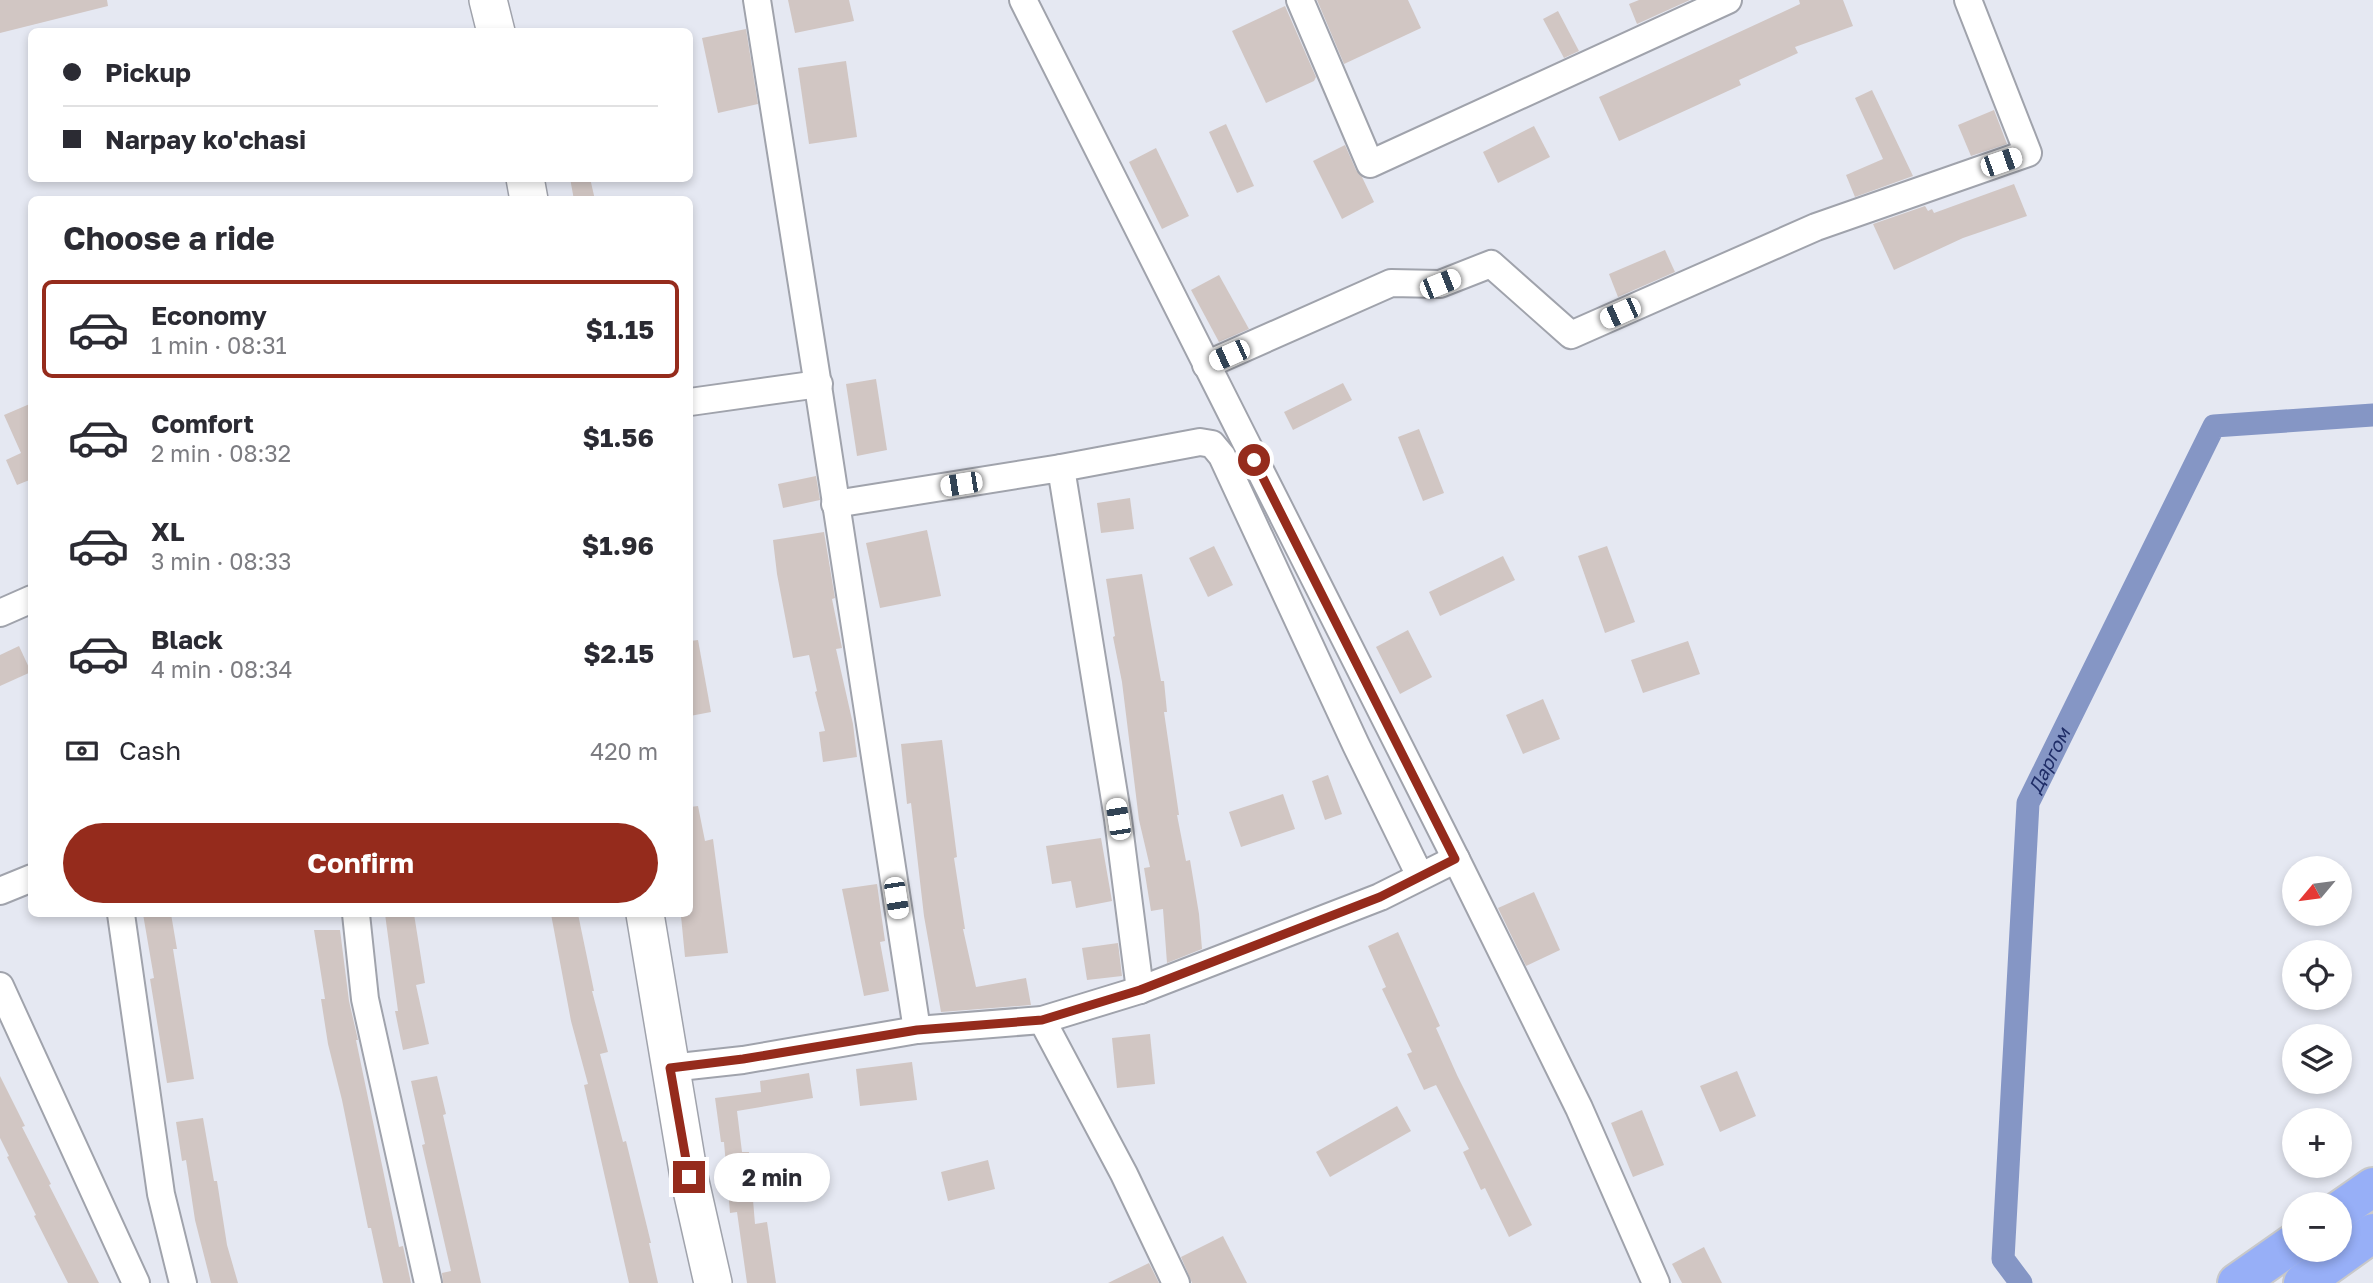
<!DOCTYPE html>
<meta charset="utf-8">
<style>
body{margin:0;font-family:"Golos Text",sans-serif;background:#f7f7f7;color:#2b2b33;height:100vh;display:flex;flex-direction:column;font-size:26px;white-space:nowrap}
*{box-sizing:border-box;margin:0}
p{font-size:23px;color:#7c7c81}
.icon{flex:none;width:38px;height:38px;fill:none;stroke:currentColor;stroke-width:2;stroke-linecap:round;stroke-linejoin:round}
.map{position:relative;flex:1;overflow:hidden}
.panel{position:absolute;left:28px;top:196px;width:665px;height:721px;display:flex;flex-direction:column;background:#fff;border-radius:10px;box-shadow:0 4px 10px #0003}
.panel>*{flex:none}
.banner{position:absolute;left:28px;top:28px;width:665px;height:154px;border-radius:10px;box-shadow:0 4px 10px #0003;display:grid;align-content:center;height:154px;padding:0 35px;background:#fff}
.needle{width:46px;rotate:241deg}
.buttons{position:absolute;left:2282px;top:856px;display:grid;gap:14px}
.buttons a{display:grid;place-items:center;width:70px;height:70px;border-radius:50%;background:#fff;box-shadow:0 4px 10px #0003;font-size:35px}
.end{position:absolute;width:32px;height:32px;margin:-16px;border:9px solid #952b1c;background:#fff;box-shadow:0 0 0 4px #fff}
.from{border-radius:50%}
.bubble{position:absolute;height:49px;border-radius:24px;background:#fff;box-shadow:0 4px 10px #0003;font-size:23px;font-weight:700;line-height:49px;text-align:center}
.car{position:absolute;width:21px;height:42px;margin:-21px -10px;border-radius:9px;box-shadow:0 0 5px 2px #0007;background:linear-gradient(#fff 24%,#345 0 40%,#fff 0 76%,#345 0 86%,#fff 0)}
.banner b{display:flex;align-items:center;gap:24px;height:66px;font-size:26px}
.banner b+b{border-top:2px solid #e1e1e2}
.banner i{width:18px;height:18px;background:#2b2b33}
ul{padding:0;list-style:none}
li{display:flex;align-items:center;gap:21px;height:98px;margin:0 14px 10px;padding:0 21px;border:4px solid transparent;border-radius:10px}
li div{flex:1}
li b{display:block;font-size:26px}
li em{font-style:normal;font-weight:700}
li.selected{border-color:#952b1c}
li>.icon{width:63px;height:63px;stroke-width:1.5}
h2{padding:0 35px;font-size:32px;line-height:84px}
.pay{display:flex;align-items:center;gap:18px;height:77px;padding:0 35px;font-size:26px}
.pay p{margin-inline-start:auto}
.button{display:flex;gap:14px;margin-top:auto;padding:14px 35px}
.button a{flex:1;height:80px;border-radius:42px;background:#952b1c;color:#fff;font-size:28px;font-weight:700;line-height:80px;text-align:center}
.map>svg:first-child{display:block}
.lines{fill:none;stroke-linecap:round;stroke-linejoin:round}
.canal{stroke:#8596c5;stroke-width:23}
.building{fill:#d1c6c3}
.street-casing{stroke:#a0a3ac;stroke-width:30}
.secondary-casing{stroke:#a0a3ac;stroke-width:40}
.highway-casing{stroke:#c8c8c9;stroke-width:42}
.street{stroke:#fff;stroke-width:26}
.secondary{stroke:#fff;stroke-width:37}
.highway{stroke:#97aff7;stroke-width:38}
.route{stroke:#952b1c;stroke-width:9}
.labels{text-anchor:middle;stroke-width:7;stroke-linejoin:round;paint-order:stroke}
.water-label{font-size:19px;font-style:italic;fill:#1f2d67;stroke:#fff}
</style>
<div class="map">
<svg width="2373" height="1283" viewBox="0 0 2373 1283">
<rect width="100%" height="100%" fill="#e5e8f2"/>
<g class="lines">
<path class="canal" id="s1" d="M2021 1283 2003 1259 2028 803 2214 426 2373 415"/>
</g>
<g class="building">
<path d="M0 0H107L108 6 0 33Z"/>
<path d="M788 0H849L854 21 795 33Z"/>
<path d="M1317 0H1408L1421 28 1344 64Z"/>
<path d="M1639 0H1690L1637 24 1629 4Z"/>
<path d="M1799 0H1843L1853 26 1795 47 1798 53 1739 80 1741 85 1619 141 1599 97 1800 4Z"/>
<path d="M1285 6 1316 77 1314 81 1266 103 1232 31Z"/>
<path d="M1558 11 1579 51 1564 58 1543 19Z"/>
<path d="M746 29 758 104 718 113 702 38Z"/>
<path d="M846 61 857 137 809 144 798 68Z"/>
<path d="M1872 90 1913 176 1855 197 1846 175 1883 159 1855 98Z"/>
<path d="M1994 110 2007 144 1971 156 1958 125Z"/>
<path d="M1226 124 1254 186 1237 193 1209 132Z"/>
<path d="M1534 126 1550 157 1498 183 1483 152Z"/>
<path d="M1345 145 1356 170 1362 177 1374 202 1342 219 1313 161Z"/>
<path d="M1156 148 1189 216 1162 229 1129 162Z"/>
<path d="M570 178H590L595 200H574Z"/>
<path d="M2014 184 2027 216 1963 238 1894 270 1873 224 1925 206 1928 211 1932 209 1934 213Z"/>
<path d="M1665 250 1675 272 1618 297 1609 274Z"/>
<path d="M1219 275 1249 329 1219 342 1191 290Z"/>
<path d="M876 379 887 450 857 456 846 384Z"/>
<path d="M1343 383 1352 400 1293 430 1284 412Z"/>
<path d="M32 403V479L17 485 6 460 21 453 4 415Z"/>
<path d="M1419 429 1444 493 1423 501 1398 437Z"/>
<path d="M816 476 820 500 783 508 778 484Z"/>
<path d="M1130 498 1134 529 1101 533 1097 503Z"/>
<path d="M927 530 941 596 880 608 866 543Z"/>
<path d="M824 532 835 598 832 599 842 648 836 649 853 724 857 757 823 762 819 732 825 731 815 692 817 691 809 655 793 658 777 574 773 540Z"/>
<path d="M1214 546 1233 585 1208 597 1189 558Z"/>
<path d="M1607 546 1635 622 1605 633 1578 556Z"/>
<path d="M1503 556 1515 580 1440 616 1429 592Z"/>
<path d="M1142 574 1161 681H1164L1167 712H1164L1179 815H1177L1186 861 1190 860 1199 914 1202 949 1167 963 1163 909 1151 911 1144 868 1150 867 1139 820 1122 682 1113 637 1115 636 1106 579Z"/>
<path d="M1408 630 1432 677 1400 694 1376 647Z"/>
<path d="M698 640 711 712 690 716V641Z"/>
<path d="M1688 641 1700 674 1643 693 1631 660Z"/>
<path d="M19 646 31 672 0 686V655Z"/>
<path d="M1543 699 1560 739 1523 754 1506 715Z"/>
<path d="M942 740 957 857 954 858 965 929H963L976 987 1026 978 1031 1005 941 1012 924 916 911 803 907 804 901 744Z"/>
<path d="M1328 775 1342 814 1325 820 1312 781Z"/>
<path d="M1283 794 1295 829 1241 847 1229 812Z"/>
<path d="M698 806 705 841 713 839 728 953 685 957 681 916 690 915V807Z"/>
<path d="M1101 838 1112 901 1076 908 1071 881 1052 884 1046 846Z"/>
<path d="M877 884 885 941 880 942 889 991 864 996 842 889Z"/>
<path d="M1534 892 1560 950 1526 966 1498 908Z"/>
<path d="M143 914H171L177 949H173L194 1079 167 1083 150 979 154 978Z"/>
<path d="M385 914H414L425 983 416 985 429 1044 403 1050 395 1011H398Z"/>
<path d="M551 914H578L594 991H592L608 1052 600 1054 623 1142 626 1141 651 1243H649L658 1283H629L584 1085 588 1084 571 1021Z"/>
<path d="M314 930H340L349 1001 358 1040H356L399 1247 403 1246 411 1283H383L371 1228H368L342 1100 328 1044 321 999H325Z"/>
<path d="M1398 932 1440 1026 1436 1028 1457 1075 1532 1225 1509 1237 1485 1188 1481 1190 1463 1152 1469 1149 1436 1085 1424 1090 1407 1054 1412 1052 1382 989 1386 987 1368 946Z"/>
<path d="M1118 943 1122 976 1087 980 1082 948Z"/>
<path d="M1150 1034 1155 1084 1117 1088 1112 1038Z"/>
<path d="M912 1062 917 1100 860 1106 856 1069Z"/>
<path d="M1737 1071 1756 1116 1720 1132 1700 1086Z"/>
<path d="M809 1073 813 1098 737 1111 742 1152H749L755 1224 767 1222 776 1283H747L737 1212 730 1213 724 1142H721L715 1098 761 1092 760 1081Z"/>
<path d="M0 1076 25 1126 22 1127 51 1184 49 1185 99 1283H68L34 1216 36 1215 7 1157 9 1156 0 1138Z"/>
<path d="M437 1076 446 1114 443 1115 481 1283H443L442 1273 451 1271 422 1145 425 1144 411 1081Z"/>
<path d="M1397 1106 1411 1131 1330 1177 1316 1152Z"/>
<path d="M1642 1110 1664 1165 1633 1177 1611 1123Z"/>
<path d="M203 1118 214 1181H217L227 1245 238 1283H211L195 1220 186 1160 182 1161 176 1122Z"/>
<path d="M988 1160 995 1189 948 1201 941 1172Z"/>
<path d="M1223 1236 1247 1283H1192L1181 1257Z"/>
<path d="M1704 1247 1722 1283H1682L1672 1264Z"/>
<path d="M1149 1263 1159 1283H1108Z"/>
</g>
<g class="lines">
<g class="street-casing">
<g id="street">
<path d="M757 0C813 343 863 686 917 1030"/>
<path d="M1023 0 1456 859 1579 1108 1656 1283"/>
<path d="M1300 0 1370 164 1728 0"/>
<path d="M1206 365 1391 283 1440 284 1491 264 1571 335 1816 227 2028 153 1968 0"/>
<path d="M690 402 819 384"/>
<path d="M1061 468 1200 442 1212 444 1222 456 1356 745 1420 876"/>
<path d="M835 504 1061 468 1118 819 1140 990"/>
<path d="M0 613 32 599"/>
<path d="M0 891 32 878"/>
<path d="M121 914 161 1194 183 1283"/>
<path d="M356 914 365 999 428 1283"/>
<path d="M0 986 136 1283"/>
<path d="M1042 1020 1124 1174 1176 1283"/>
<path d="M670 1068 743 1060 917 1030 1042 1020 1140 990 1380 897 1456 859"/>
</g>
</g>
<g class="secondary-casing">
<g id="secondary">
<path d="M488 0 496 32"/>
<path d="M525 178 529 200"/>
<path d="M645 914 689 1177 713 1283"/>
</g>
</g>
<g class="highway-casing">
<g id="highway">
<path d="M2340 1210 2373 1187"/>
<path d="M2237 1283 2294 1243"/>
<path d="M2303 1283 2373 1233"/>
</g>
</g>
<use href="#street" class="street"/>
<use href="#secondary" class="secondary"/>
<use href="#highway" class="highway"/>
</g>
<g class="lines">
<path class="route" d="M689 1177 670 1068 743 1059 917 1030 1042 1020 1140 990 1380 897 1455 859 1254 460"/>
</g>
<g class="labels">
<g class="water-label">
<text dy="7" stroke="none"><textPath href="#s1" startOffset="534">Даргом</textPath></text>
</g>
</g>
</svg>
<div class="buttons">
<a><svg class="needle" viewBox="-14 -14 28 28"><path d="M0-13l5 13h-10z" fill="#e53935"/><path d="M0 13l5-13h-10z" fill="#7c7c81"/></svg></a>
<a><svg class="icon" aria-label="locate" viewBox="0 0 24 24"><circle cx="12" cy="12" r="6"/><path d="M12 2v4M12 18v4M2 12h4M18 12h4"/></svg></a>
<a><svg class="icon" aria-label="layers" viewBox="0 0 24 24"><path d="M12 4l9 5-9 5-9-5zM3 14l9 5 9-5"/></svg></a>
<a>+</a>
<a>−</a>
</div>
<i class="end from" style="left:1254px;top:460px"></i>
<i class="end" style="left:689px;top:1177px"></i>
<div class="bubble" style="left:714px;top:1153px;width:116px">2 min</div>
<i class="car" style="left:2001px;top:162px;rotate:71deg"></i>
<i class="car" style="left:1440px;top:284px;rotate:68deg"></i>
<i class="car" style="left:1620px;top:313px;rotate:246deg"></i>
<i class="car" style="left:1229px;top:355px;rotate:246deg"></i>
<i class="car" style="left:961px;top:484px;rotate:261deg"></i>
<i class="car" style="left:1118px;top:819px;rotate:351deg"></i>
<i class="car" style="left:896px;top:898px;rotate:171deg"></i>
<div class="banner">
<b><i class="from"></i>Pickup</b>
<b><i></i>Narpay ko'chasi</b>
</div>
<section class="panel">
<h2>Choose a ride</h2>
<ul>
<li class="selected"><svg class="icon" aria-label="car" viewBox="0 0 24 24"><path d="M5 17H2v-5l4-1 3-4h7l3 4 3 1v5h-3M9 17h6M6 11h13"/><circle cx="7" cy="17" r="2"/><circle cx="17" cy="17" r="2"/></svg><div><b>Economy</b><p>1 min · 08:31</p></div><em>$1.15</em></li>
<li><svg class="icon" aria-label="car" viewBox="0 0 24 24"><path d="M5 17H2v-5l4-1 3-4h7l3 4 3 1v5h-3M9 17h6M6 11h13"/><circle cx="7" cy="17" r="2"/><circle cx="17" cy="17" r="2"/></svg><div><b>Comfort</b><p>2 min · 08:32</p></div><em>$1.56</em></li>
<li><svg class="icon" aria-label="car" viewBox="0 0 24 24"><path d="M5 17H2v-5l4-1 3-4h7l3 4 3 1v5h-3M9 17h6M6 11h13"/><circle cx="7" cy="17" r="2"/><circle cx="17" cy="17" r="2"/></svg><div><b>XL</b><p>3 min · 08:33</p></div><em>$1.96</em></li>
<li><svg class="icon" aria-label="car" viewBox="0 0 24 24"><path d="M5 17H2v-5l4-1 3-4h7l3 4 3 1v5h-3M9 17h6M6 11h13"/><circle cx="7" cy="17" r="2"/><circle cx="17" cy="17" r="2"/></svg><div><b>Black</b><p>4 min · 08:34</p></div><em>$2.15</em></li>
</ul>
<div class="pay"><svg class="icon" aria-label="cash" viewBox="0 0 24 24"><path d="M3 7h18v10H3z"/><circle cx="12" cy="12" r="2"/></svg>Cash<p>420 m</p></div>
<div class="button"><a>Confirm</a></div>
</section>
</div>
